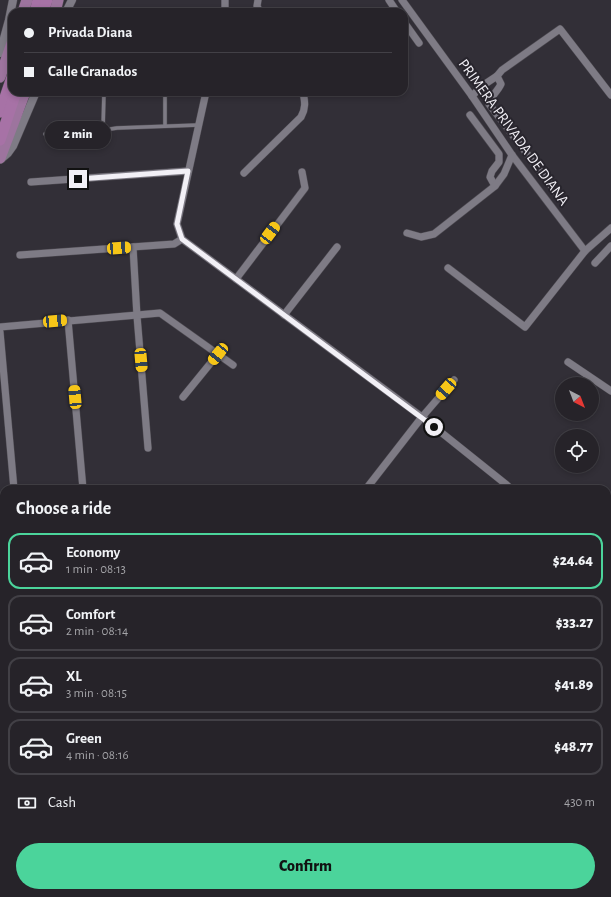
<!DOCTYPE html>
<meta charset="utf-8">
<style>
body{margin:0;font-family:"Alegreya Sans",sans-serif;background:#322f35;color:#f1f3f6;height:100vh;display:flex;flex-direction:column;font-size:15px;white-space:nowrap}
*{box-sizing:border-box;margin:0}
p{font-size:13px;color:#a4a4a8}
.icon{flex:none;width:22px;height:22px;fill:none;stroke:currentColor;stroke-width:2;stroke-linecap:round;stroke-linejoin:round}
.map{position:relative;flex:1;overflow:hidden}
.details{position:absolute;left:0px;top:485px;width:611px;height:412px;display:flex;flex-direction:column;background:#262329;border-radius:12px 12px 0 0;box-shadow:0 2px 6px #0003,0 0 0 1px #424046}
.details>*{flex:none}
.top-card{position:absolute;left:8px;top:8px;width:400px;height:88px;border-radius:12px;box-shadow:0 2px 6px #0003,0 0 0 1px #424046;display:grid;align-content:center;height:88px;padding:0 16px;background:#262329}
.needle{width:26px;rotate:138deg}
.buttons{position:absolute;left:555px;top:377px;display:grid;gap:8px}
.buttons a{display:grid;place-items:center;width:44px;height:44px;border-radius:50%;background:#262329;box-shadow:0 2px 6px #0003,0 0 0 1px #424046;font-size:20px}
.end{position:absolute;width:18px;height:18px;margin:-9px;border:5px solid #f2f0f6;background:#111;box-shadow:0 0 0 2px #111}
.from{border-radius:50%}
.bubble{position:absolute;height:28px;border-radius:14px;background:#262329;box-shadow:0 2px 6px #0003,0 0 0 1px #424046;font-size:13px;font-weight:800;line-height:28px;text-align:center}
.car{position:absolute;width:12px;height:24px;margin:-12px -6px;border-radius:5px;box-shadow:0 0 3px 1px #0007;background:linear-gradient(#f5c518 24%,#345 0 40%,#f5c518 0 76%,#345 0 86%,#f5c518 0)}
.top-card b{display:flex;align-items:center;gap:14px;height:38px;font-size:15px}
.top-card b+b{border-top:1px solid #424046}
.top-card i{width:10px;height:10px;background:#f1f3f6}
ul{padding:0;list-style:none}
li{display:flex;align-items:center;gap:12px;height:56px;margin:0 8px 6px;padding:0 8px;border:2px solid #424046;border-radius:12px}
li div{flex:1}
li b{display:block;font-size:15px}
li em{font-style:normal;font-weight:800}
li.selected{border-color:#4bd49b}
li>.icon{width:36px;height:36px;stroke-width:1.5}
h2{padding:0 16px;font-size:18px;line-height:48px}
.pay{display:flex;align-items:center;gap:10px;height:44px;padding:0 16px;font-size:15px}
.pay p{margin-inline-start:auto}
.button{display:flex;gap:8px;margin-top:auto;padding:8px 16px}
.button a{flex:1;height:46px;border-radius:24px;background:#4bd49b;color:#111;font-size:16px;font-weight:800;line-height:46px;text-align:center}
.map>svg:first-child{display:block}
.forest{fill:url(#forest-firs)}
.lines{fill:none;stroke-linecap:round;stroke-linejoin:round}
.stream{stroke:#00172b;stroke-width:2.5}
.service-casing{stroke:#4e4b52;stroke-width:4.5}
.minor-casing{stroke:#4e4b52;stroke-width:8}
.tertiary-casing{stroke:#4e4b52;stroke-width:9}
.primary-casing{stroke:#4e4b52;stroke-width:12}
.trunk-casing{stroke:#4e4b52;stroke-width:12}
.service{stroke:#7e7b85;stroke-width:3.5}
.minor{stroke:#7e7b85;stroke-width:7}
.tertiary{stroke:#7e7b85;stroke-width:8}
.primary{stroke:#9d749e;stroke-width:11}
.trunk{stroke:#a772a6;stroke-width:11}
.route{stroke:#f2f0f6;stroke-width:5}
.labels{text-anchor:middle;stroke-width:4;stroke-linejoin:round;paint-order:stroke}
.street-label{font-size:15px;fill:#f2f0f6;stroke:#28252d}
</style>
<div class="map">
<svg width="611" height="897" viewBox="0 0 611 897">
<defs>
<pattern id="forest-firs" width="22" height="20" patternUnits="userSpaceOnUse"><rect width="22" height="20" fill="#7b3e56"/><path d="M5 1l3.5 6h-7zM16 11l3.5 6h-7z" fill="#8e5a6f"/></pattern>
</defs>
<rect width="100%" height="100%" fill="#322f37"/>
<path class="forest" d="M0 622 4 626V760L0 757Z"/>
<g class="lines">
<g class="stream">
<path d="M0 745 4 749"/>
<path d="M437 893 441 897"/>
</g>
<g class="service-casing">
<g id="service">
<path d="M165 126V92"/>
<path d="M103 129 104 92"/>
<path d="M45 134H79L117 128 199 125"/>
</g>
</g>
<g class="minor-casing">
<g id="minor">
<path d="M258 0 257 6 260 12"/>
<path d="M389 0 397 12"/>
<path d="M402 0 472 96 512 155 585 251"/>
<path d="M225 12V0"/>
<path d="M404 22 419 43"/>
<path d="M497 76 502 70 560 29 611 95"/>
<path d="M206 92 177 224 182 239 422 417 508 486"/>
<path d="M472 96 482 86 497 76 501 84C498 91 490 97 489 104L557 193"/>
<path d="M470 115 499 154V162L492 171 490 177 495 186"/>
<path d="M244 173 301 117C306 108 305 102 303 92"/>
<path d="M31 182 188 171"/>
<path d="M407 233 421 237 434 234 495 186 504 174 512 155"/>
<path d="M133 247 137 316 148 448"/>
<path d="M20 255 174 244 182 239"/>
<path d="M595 263 611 246"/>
<path d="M448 268 525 327 585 251 611 228"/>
<path d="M236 279 305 188 302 172"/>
<path d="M284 315 337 247"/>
<path d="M68 320 83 489"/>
<path d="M0 327 160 313 233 365"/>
<path d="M0 332 14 489"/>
<path d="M568 362 611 391"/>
<path d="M183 397 218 354"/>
<path d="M366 489 422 417 454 380"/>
<path d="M607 505 611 502"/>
<path d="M607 719 611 716"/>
<path d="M0 761 4 763"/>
<path d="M0 768 4 774"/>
<path d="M0 826 4 824"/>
<path d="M0 892 4 890"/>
<path d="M79 893 81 897"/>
<path d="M164 893 165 897"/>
<path d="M236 893 237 897"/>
<path d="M350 893 353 897"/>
<path d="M554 893 557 897"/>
<path d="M128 897 129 893"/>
<path d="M215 897 223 893"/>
<path d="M374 897 378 893"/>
<path d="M525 897 531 893"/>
<path d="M540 897 543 893"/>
</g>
</g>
<g class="tertiary-casing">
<g id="tertiary">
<path d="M66 12 72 0"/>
<path d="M0 53 9 20 13 0"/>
<path d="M1 159 8 153 13 146 36 92"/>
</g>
</g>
<g class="primary-casing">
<g id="primary">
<path d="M23 12 27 0"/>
<path d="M55 12 58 0"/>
<path d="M0 77 12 43"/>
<path d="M0 158 25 92"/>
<path d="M0 573 4 578"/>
<path d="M0 608 4 613"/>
<path d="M290 893 291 897"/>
</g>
</g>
<g class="trunk-casing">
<g id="trunk">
<path d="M35 12 38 0"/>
<path d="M43 12 47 0"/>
<path d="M0 112 12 77"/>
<path d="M0 140 16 92"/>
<path d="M0 584 4 589"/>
<path d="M0 597 4 602"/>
<path d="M274 893 275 897"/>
<path d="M284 893 285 897"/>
</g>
</g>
<use href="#service" class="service"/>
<use href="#minor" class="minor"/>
<use href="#tertiary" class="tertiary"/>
<use href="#primary" class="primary"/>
<use href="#trunk" class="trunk"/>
</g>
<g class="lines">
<path class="route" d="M78 179 188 171 177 224 182 239 434 427"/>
</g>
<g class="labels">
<g class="street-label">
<text transform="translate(514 132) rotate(54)" y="5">PRIMERA PRIVADA DE DIANA</text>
</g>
</g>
</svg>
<div class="buttons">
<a><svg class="needle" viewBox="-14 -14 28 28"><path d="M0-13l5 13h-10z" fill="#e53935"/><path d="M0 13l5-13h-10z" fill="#a4a4a8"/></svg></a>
<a><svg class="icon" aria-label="locate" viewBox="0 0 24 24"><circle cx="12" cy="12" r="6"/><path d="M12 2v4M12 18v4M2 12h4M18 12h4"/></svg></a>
</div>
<i class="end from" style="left:434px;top:427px"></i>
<i class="end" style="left:78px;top:179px"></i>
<div class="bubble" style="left:45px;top:121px;width:66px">2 min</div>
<i class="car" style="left:270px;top:233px;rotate:37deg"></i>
<i class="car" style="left:119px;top:248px;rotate:86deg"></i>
<i class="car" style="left:55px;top:321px;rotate:85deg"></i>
<i class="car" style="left:218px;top:354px;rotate:219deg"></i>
<i class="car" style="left:141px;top:360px;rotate:175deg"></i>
<i class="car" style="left:446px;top:389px;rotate:221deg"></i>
<i class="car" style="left:75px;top:397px;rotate:355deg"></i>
<div class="top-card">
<b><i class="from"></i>Privada Diana</b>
<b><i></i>Calle Granados</b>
</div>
<section class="details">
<h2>Choose a ride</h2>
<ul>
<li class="selected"><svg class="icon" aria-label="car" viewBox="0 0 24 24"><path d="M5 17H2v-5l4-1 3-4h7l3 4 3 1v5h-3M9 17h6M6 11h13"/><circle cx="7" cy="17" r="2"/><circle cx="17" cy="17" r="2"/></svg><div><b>Economy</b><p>1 min · 08:13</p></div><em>$24.64</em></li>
<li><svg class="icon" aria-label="car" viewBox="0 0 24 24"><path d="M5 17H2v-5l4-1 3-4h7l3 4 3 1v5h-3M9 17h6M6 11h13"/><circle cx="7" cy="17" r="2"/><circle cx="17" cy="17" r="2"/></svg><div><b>Comfort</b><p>2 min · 08:14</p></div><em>$33.27</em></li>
<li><svg class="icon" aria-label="car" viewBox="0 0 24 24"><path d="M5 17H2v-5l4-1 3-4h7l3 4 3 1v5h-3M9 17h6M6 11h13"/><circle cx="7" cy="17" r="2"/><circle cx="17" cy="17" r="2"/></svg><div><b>XL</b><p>3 min · 08:15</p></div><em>$41.89</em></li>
<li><svg class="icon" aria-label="car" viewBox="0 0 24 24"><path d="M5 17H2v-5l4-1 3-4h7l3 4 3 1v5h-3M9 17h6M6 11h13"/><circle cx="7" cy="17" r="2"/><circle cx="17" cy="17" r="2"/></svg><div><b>Green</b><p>4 min · 08:16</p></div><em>$48.77</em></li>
</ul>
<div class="pay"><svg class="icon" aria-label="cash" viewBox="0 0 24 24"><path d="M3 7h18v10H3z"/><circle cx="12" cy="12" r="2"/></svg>Cash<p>430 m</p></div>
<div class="button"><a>Confirm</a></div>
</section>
</div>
